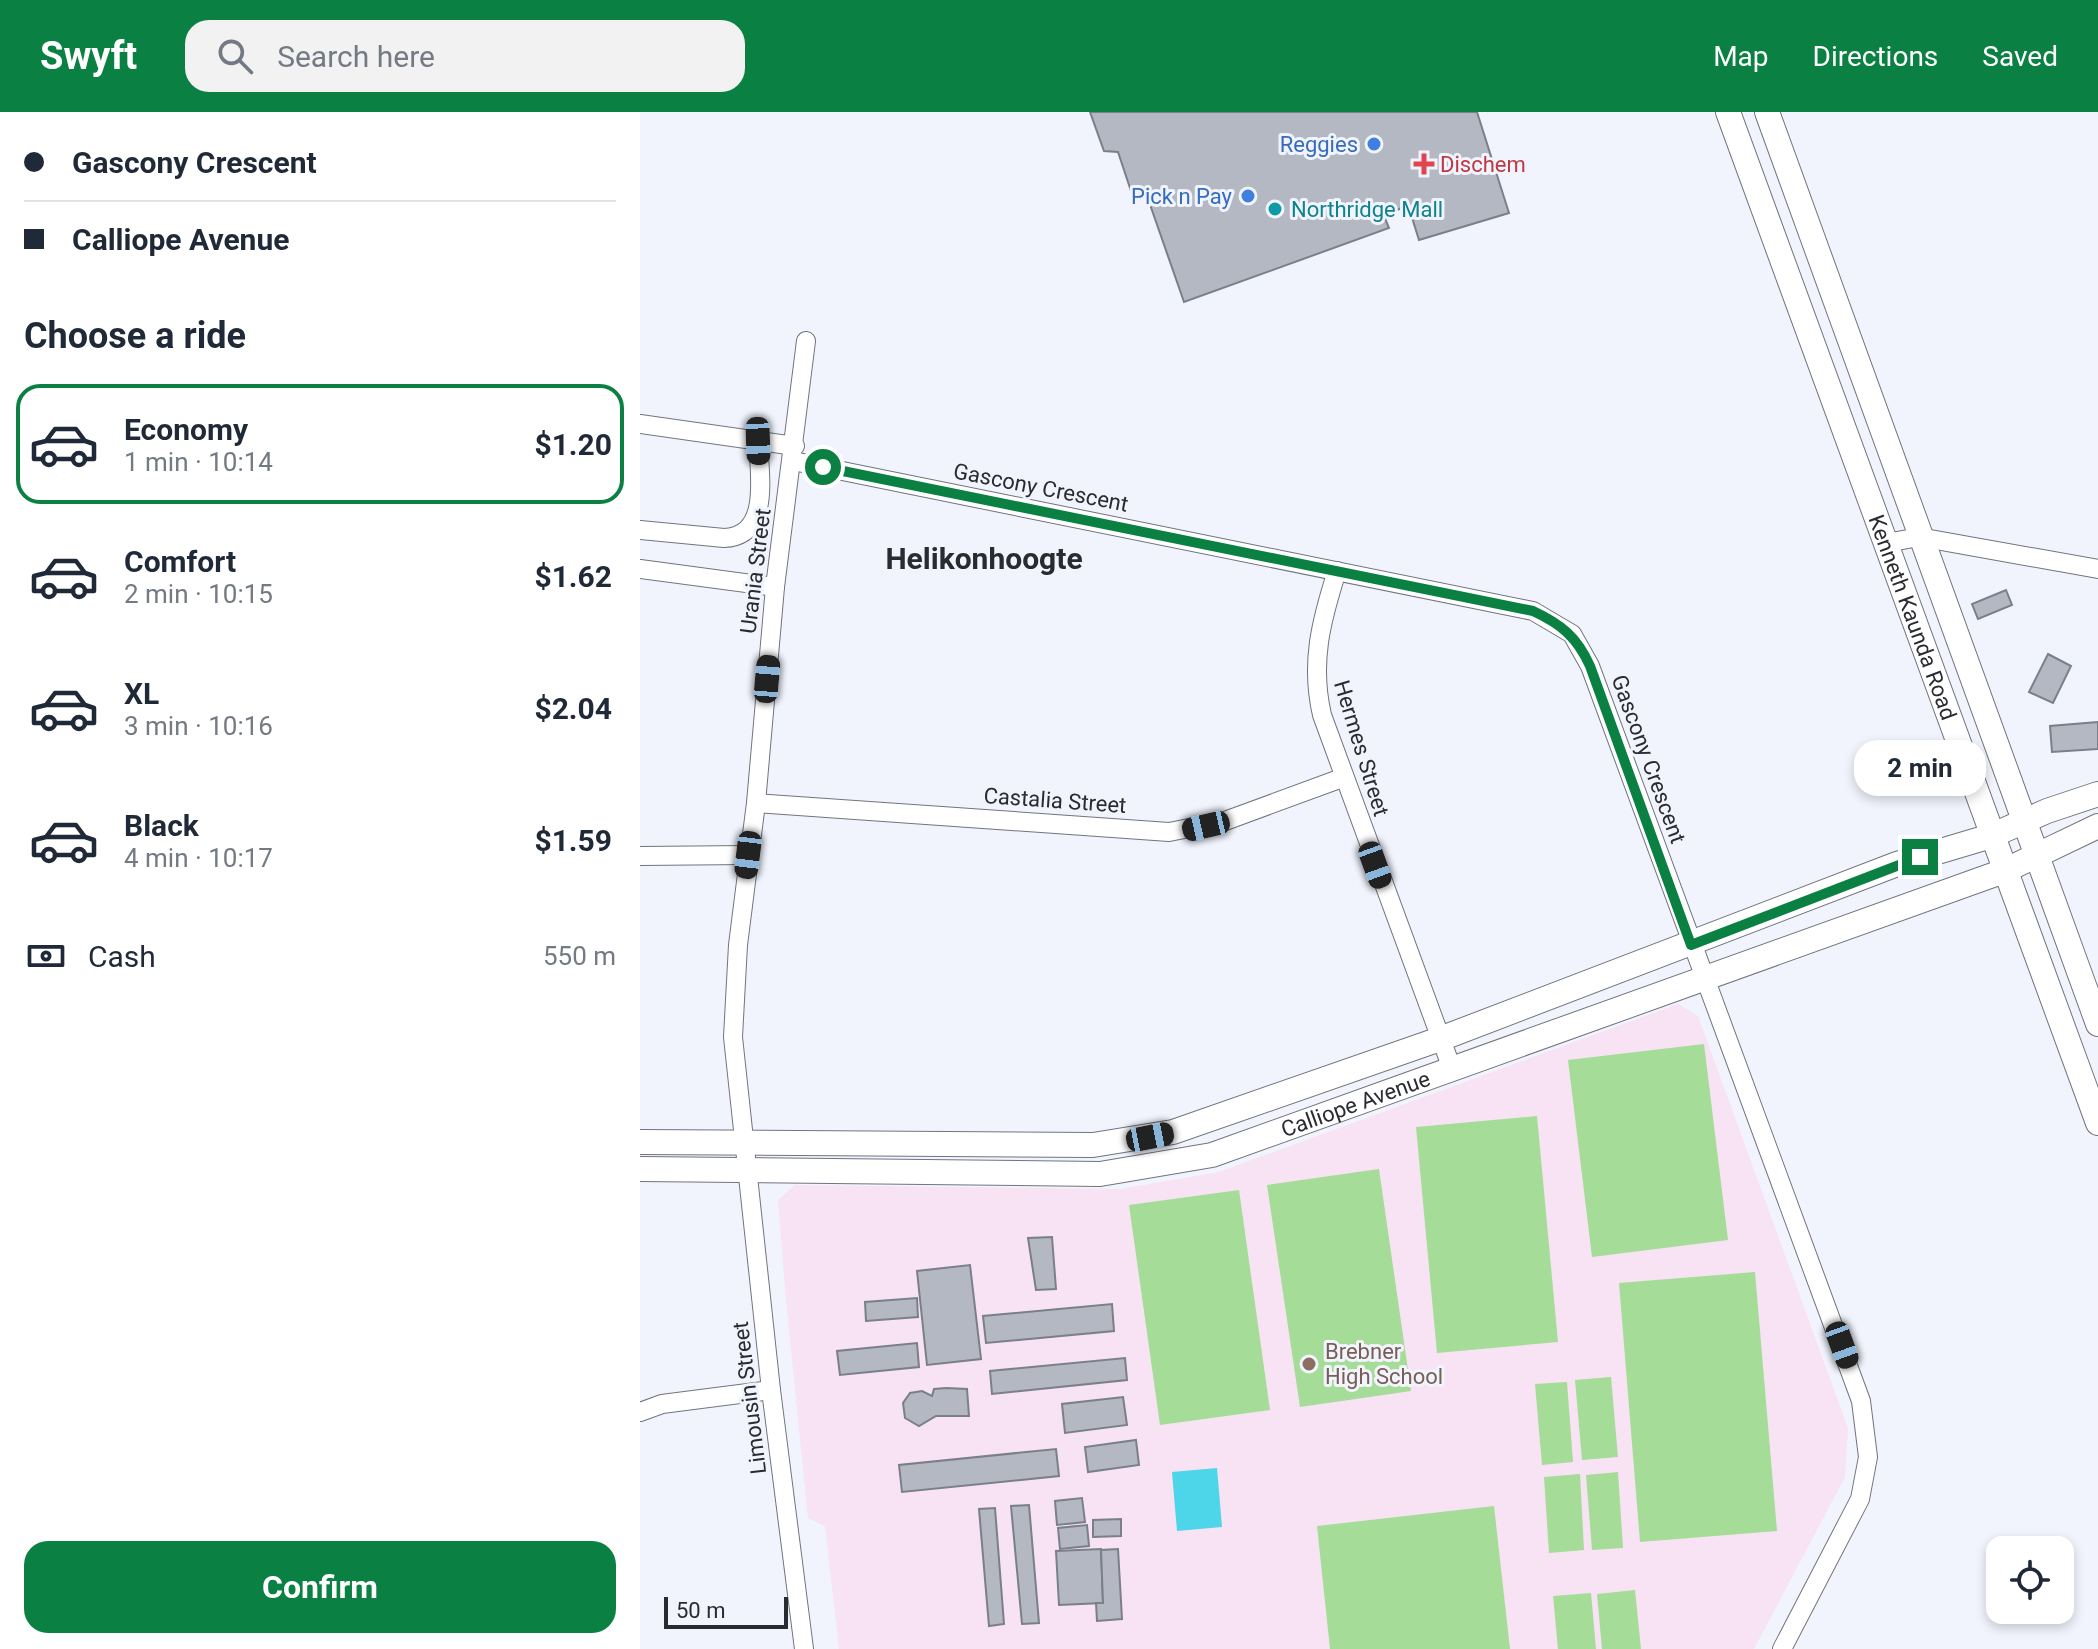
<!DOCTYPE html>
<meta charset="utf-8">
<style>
body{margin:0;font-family:Roboto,sans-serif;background:#f2f2f3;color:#1f2937;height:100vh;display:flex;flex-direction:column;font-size:30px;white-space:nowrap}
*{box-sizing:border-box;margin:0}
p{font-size:26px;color:#747a83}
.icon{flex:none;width:44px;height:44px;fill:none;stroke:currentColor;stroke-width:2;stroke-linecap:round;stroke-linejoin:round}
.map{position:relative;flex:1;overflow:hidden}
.sheet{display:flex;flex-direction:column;background:#fff;width:640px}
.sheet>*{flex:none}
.hud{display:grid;align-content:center;height:176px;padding:0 24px;background:#fff}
.controls{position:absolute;left:1346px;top:1424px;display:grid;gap:16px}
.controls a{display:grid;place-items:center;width:88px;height:88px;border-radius:16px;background:#fff;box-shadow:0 4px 12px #0003;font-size:40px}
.scale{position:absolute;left:24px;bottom:20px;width:124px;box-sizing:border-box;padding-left:8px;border:4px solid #2a2b30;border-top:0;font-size:22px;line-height:28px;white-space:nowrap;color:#2a2b30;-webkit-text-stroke:6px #f1f4fd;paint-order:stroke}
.end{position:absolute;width:36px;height:36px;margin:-18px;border:10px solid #0b8043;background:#fff;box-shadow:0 0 0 4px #fff}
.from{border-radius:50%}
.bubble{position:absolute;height:56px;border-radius:24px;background:#fff;box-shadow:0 4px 12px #0003;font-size:26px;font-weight:700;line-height:56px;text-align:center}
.car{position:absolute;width:24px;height:48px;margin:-24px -12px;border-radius:10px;box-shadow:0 0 6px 2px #0007;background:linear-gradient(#222 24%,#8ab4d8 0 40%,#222 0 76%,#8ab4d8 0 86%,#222 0)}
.hud b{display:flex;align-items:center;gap:28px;height:76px;font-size:30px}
.hud b+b{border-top:2px solid #e0e1e3}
.hud i{width:20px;height:20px;background:#1f2937}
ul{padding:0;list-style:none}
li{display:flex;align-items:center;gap:24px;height:120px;margin:0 16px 12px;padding:0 8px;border:4px solid transparent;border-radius:24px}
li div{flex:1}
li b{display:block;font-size:30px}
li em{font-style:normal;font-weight:700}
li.current{border-color:#0b8043}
li>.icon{width:72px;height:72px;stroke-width:1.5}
h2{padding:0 24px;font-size:36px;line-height:96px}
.pay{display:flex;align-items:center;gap:20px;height:88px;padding:0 24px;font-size:30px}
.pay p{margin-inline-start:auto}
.action{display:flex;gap:16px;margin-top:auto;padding:16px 24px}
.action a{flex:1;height:92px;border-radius:24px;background:#0b8043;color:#fff;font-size:32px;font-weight:700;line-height:92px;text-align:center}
header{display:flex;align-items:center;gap:48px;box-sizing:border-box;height:112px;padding:0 40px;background:#0b8043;color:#fff}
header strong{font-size:38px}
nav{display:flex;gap:44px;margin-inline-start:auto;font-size:28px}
.search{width:560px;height:72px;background:#f2f2f3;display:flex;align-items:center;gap:20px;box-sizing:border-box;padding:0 28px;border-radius:24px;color:#747a83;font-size:30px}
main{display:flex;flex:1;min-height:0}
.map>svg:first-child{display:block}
.education{fill:#f7e3f3}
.green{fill:#a5dc97}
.water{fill:#4dd6e9}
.building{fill:#b4b8c2;stroke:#7b7f89;stroke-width:2}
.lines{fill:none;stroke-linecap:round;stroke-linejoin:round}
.street-casing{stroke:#71747e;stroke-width:20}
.secondary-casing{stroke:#71747e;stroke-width:26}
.street{stroke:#fff;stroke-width:18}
.secondary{stroke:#fff;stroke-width:24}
.route{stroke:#0b8043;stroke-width:10}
.shop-dot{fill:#3f7fe0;stroke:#f1f4fd;stroke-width:3}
.health-dot{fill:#e0444e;stroke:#f1f4fd;stroke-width:3}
.culture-dot{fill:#0f9aa8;stroke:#f1f4fd;stroke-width:3}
.education-dot{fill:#8d6e63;stroke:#f1f4fd;stroke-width:3}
.labels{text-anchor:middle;stroke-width:6;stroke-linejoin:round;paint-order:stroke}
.shop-label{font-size:22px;fill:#366cbe;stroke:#f1f4fd;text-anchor:end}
.health-label{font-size:22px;fill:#be3a42;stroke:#f1f4fd;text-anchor:start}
.culture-label{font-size:22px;fill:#0d838f;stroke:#f1f4fd;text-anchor:start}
.street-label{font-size:22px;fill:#2a2b30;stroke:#f1f4fd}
.education-label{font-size:22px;fill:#785e54;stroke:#f1f4fd;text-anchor:start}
.district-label{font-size:30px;font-weight:bold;fill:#2a2b30;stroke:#f1f4fd}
</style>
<header>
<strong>Swyft</strong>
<div class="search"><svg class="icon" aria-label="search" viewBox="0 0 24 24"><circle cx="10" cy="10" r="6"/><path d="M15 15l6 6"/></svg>Search here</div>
<nav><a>Map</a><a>Directions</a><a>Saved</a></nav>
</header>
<main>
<section class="sheet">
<div class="hud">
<b><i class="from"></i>Gascony Crescent</b>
<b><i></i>Calliope Avenue</b>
</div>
<h2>Choose a ride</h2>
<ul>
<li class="current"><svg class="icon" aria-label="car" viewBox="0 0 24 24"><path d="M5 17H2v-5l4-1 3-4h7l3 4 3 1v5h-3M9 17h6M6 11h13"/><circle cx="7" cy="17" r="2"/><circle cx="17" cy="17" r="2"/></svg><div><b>Economy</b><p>1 min · 10:14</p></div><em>$1.20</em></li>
<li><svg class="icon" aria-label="car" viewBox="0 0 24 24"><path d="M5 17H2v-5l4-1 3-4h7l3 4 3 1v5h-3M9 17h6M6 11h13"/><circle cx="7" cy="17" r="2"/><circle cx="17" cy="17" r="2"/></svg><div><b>Comfort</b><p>2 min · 10:15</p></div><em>$1.62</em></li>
<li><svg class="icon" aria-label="car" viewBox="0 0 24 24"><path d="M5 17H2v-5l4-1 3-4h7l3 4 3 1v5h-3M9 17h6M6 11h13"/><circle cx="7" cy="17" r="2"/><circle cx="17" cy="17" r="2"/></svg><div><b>XL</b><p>3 min · 10:16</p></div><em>$2.04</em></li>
<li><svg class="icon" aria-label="car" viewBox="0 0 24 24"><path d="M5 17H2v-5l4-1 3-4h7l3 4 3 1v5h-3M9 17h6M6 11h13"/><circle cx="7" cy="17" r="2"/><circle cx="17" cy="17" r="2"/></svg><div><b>Black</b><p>4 min · 10:17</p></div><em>$1.59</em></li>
</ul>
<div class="pay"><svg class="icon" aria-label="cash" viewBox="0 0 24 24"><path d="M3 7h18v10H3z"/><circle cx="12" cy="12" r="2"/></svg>Cash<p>550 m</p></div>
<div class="action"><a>Confirm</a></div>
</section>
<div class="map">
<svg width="1458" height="1537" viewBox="0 0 1458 1537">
<rect width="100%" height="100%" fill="#f1f4fd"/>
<path class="education" d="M1038 892 1058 904 1208 1316 1205 1365 1114 1537H199L185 1414 168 1406 146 1189 138 1088 155 1073 480 1077 579 1060Z"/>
<g class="green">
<path d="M1064 932 1088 1128 952 1145 928 948Z"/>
<path d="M897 1004 918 1230 797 1241 776 1015Z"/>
<path d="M739 1057 771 1279 660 1295 627 1073Z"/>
<path d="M599 1078 630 1298 520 1313 489 1093Z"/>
<path d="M1115 1160 1137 1419 1000 1430 979 1171Z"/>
<path d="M971 1265 978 1345 942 1348 935 1268Z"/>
<path d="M927 1270 933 1350 902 1353 895 1272Z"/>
<path d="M978 1360 983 1436 952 1438 946 1363Z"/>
<path d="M940 1362 944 1438 909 1441 904 1365Z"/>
<path d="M854 1394 870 1537H690L677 1414Z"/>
<path d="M995 1478 1001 1537H962L957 1482Z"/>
<path d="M951 1481 956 1537H918L913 1484Z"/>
</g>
<path class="water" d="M577 1356 582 1415 537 1419 532 1360Z"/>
<g class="building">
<path d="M450 0H837L869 101 779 128 768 93 744 104 749 116 544 190 507 84 493 85 478 40 464 39Z"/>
<path d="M1366 478 1372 493 1338 507 1332 492Z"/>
<path d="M1408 542 1431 554 1413 591 1389 580Z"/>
<path d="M1458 610V637L1412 640 1410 614Z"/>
<path d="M412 1125 416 1177 396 1178 388 1126Z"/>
<path d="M330 1153 341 1247 287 1253 277 1159Z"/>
<path d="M277 1186 278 1205 226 1209 225 1190Z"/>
<path d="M472 1192 474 1219 346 1231 343 1204Z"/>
<path d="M277 1231 279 1255 200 1263 197 1239Z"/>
<path d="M485 1246 487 1268 352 1282 350 1259Z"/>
<path d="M306 1276 327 1277 329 1304H296L279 1314 265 1306 263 1291 270 1281 282 1279 292 1284 294 1277Z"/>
<path d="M483 1285 487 1313 425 1321 422 1292Z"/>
<path d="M496 1328 499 1353 448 1360 445 1335Z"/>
<path d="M416 1337 419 1364 262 1380 259 1353Z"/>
<path d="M442 1386 445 1410 417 1413 415 1389Z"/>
<path d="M389 1393 399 1511 382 1512 371 1394Z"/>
<path d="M355 1396 364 1512 349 1514 339 1397Z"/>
<path d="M481 1407V1424L453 1425V1408Z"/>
<path d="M447 1413 449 1434 420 1437 418 1416Z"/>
<path d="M461 1437 463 1491 419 1493 416 1439Z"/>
<path d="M478 1437 482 1507 457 1509 456 1491H463L461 1438Z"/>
</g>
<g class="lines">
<g class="street-casing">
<g id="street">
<path d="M0 312 155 334"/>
<path d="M153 349 893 499 932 522 950 554 1221 1289 1228 1345 1220 1387 1142 1537"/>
<path d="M0 418 84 426C132 424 119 360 118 329"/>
<path d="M1246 431 1279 425 1458 457"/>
<path d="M0 457 135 475"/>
<path d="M697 459C681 509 670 551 682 603L812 957"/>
<path d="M116 691 529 720 585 709 702 666"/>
<path d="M0 744 108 743"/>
<path d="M0 1300 22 1292 131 1278"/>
<path d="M164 1537 131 1278 93 925 98 833 116 691 135 475 166 229"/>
</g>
</g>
<g class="secondary-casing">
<g id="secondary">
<path id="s1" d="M1088 0 1458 1011"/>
<path d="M1127 0 1458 912"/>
<path d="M0 1030 453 1033 533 1020 800 927 1257 752 1351 724 1407 699 1458 682"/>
<path id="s2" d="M0 1057 460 1062 572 1043 1364 759 1458 714"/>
</g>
</g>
<use href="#street" class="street"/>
<use href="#secondary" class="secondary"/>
</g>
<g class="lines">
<path class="route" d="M183 355 893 499C921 512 937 525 950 554L1051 833 1280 745"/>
</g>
<g class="shop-dot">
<circle cx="734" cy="32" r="8"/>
<circle cx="608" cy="84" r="8"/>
</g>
<path class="health-dot" d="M780 40h8v8h8v8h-8v8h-8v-8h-8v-8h8z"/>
<circle class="culture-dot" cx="635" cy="97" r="8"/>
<circle class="education-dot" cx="669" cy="1252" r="8"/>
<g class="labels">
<g class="shop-label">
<text x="718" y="40">Reggies</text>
<text x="592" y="92">Pick n Pay</text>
</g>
<g class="health-label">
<text x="800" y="60">Dischem</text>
</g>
<g class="culture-label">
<text x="651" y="105">Northridge Mall</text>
</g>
<g class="street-label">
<text transform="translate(401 375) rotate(11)" y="8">Gascony Crescent</text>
<text transform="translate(115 459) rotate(-83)" y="8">Urania Street</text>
<text dy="8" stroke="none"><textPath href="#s1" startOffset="538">Kenneth Kaunda Road</textPath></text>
<text transform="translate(722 636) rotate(73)" y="8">Hermes Street</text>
<text transform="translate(1009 647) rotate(70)" y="8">Gascony Crescent</text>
<text transform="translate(415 688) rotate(4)" y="8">Castalia Street</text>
<text dy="8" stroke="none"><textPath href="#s2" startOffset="726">Calliope Avenue</textPath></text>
<text transform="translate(109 1286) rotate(-97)" y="8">Limousin Street</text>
</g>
<g class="education-label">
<text x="685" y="1247">Brebner<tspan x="685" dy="25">High School</tspan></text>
</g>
<g class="district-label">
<text x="344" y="457">Helikonhoogte</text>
</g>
</g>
</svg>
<div class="controls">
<a><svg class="icon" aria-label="locate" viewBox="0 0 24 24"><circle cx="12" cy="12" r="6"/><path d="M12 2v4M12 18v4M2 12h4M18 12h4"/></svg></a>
</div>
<div class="scale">50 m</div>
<i class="end from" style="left:183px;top:355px"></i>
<i class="end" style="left:1280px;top:745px"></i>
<div class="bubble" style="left:1214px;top:628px;width:132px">2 min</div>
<i class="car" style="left:118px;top:329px;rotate:178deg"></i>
<i class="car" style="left:127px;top:567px;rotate:5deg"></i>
<i class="car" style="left:566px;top:714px;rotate:257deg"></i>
<i class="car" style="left:108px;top:743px;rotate:187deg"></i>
<i class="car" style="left:735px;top:753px;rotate:160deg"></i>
<i class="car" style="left:510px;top:1025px;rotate:79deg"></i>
<i class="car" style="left:1202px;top:1233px;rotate:160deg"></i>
</div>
</main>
